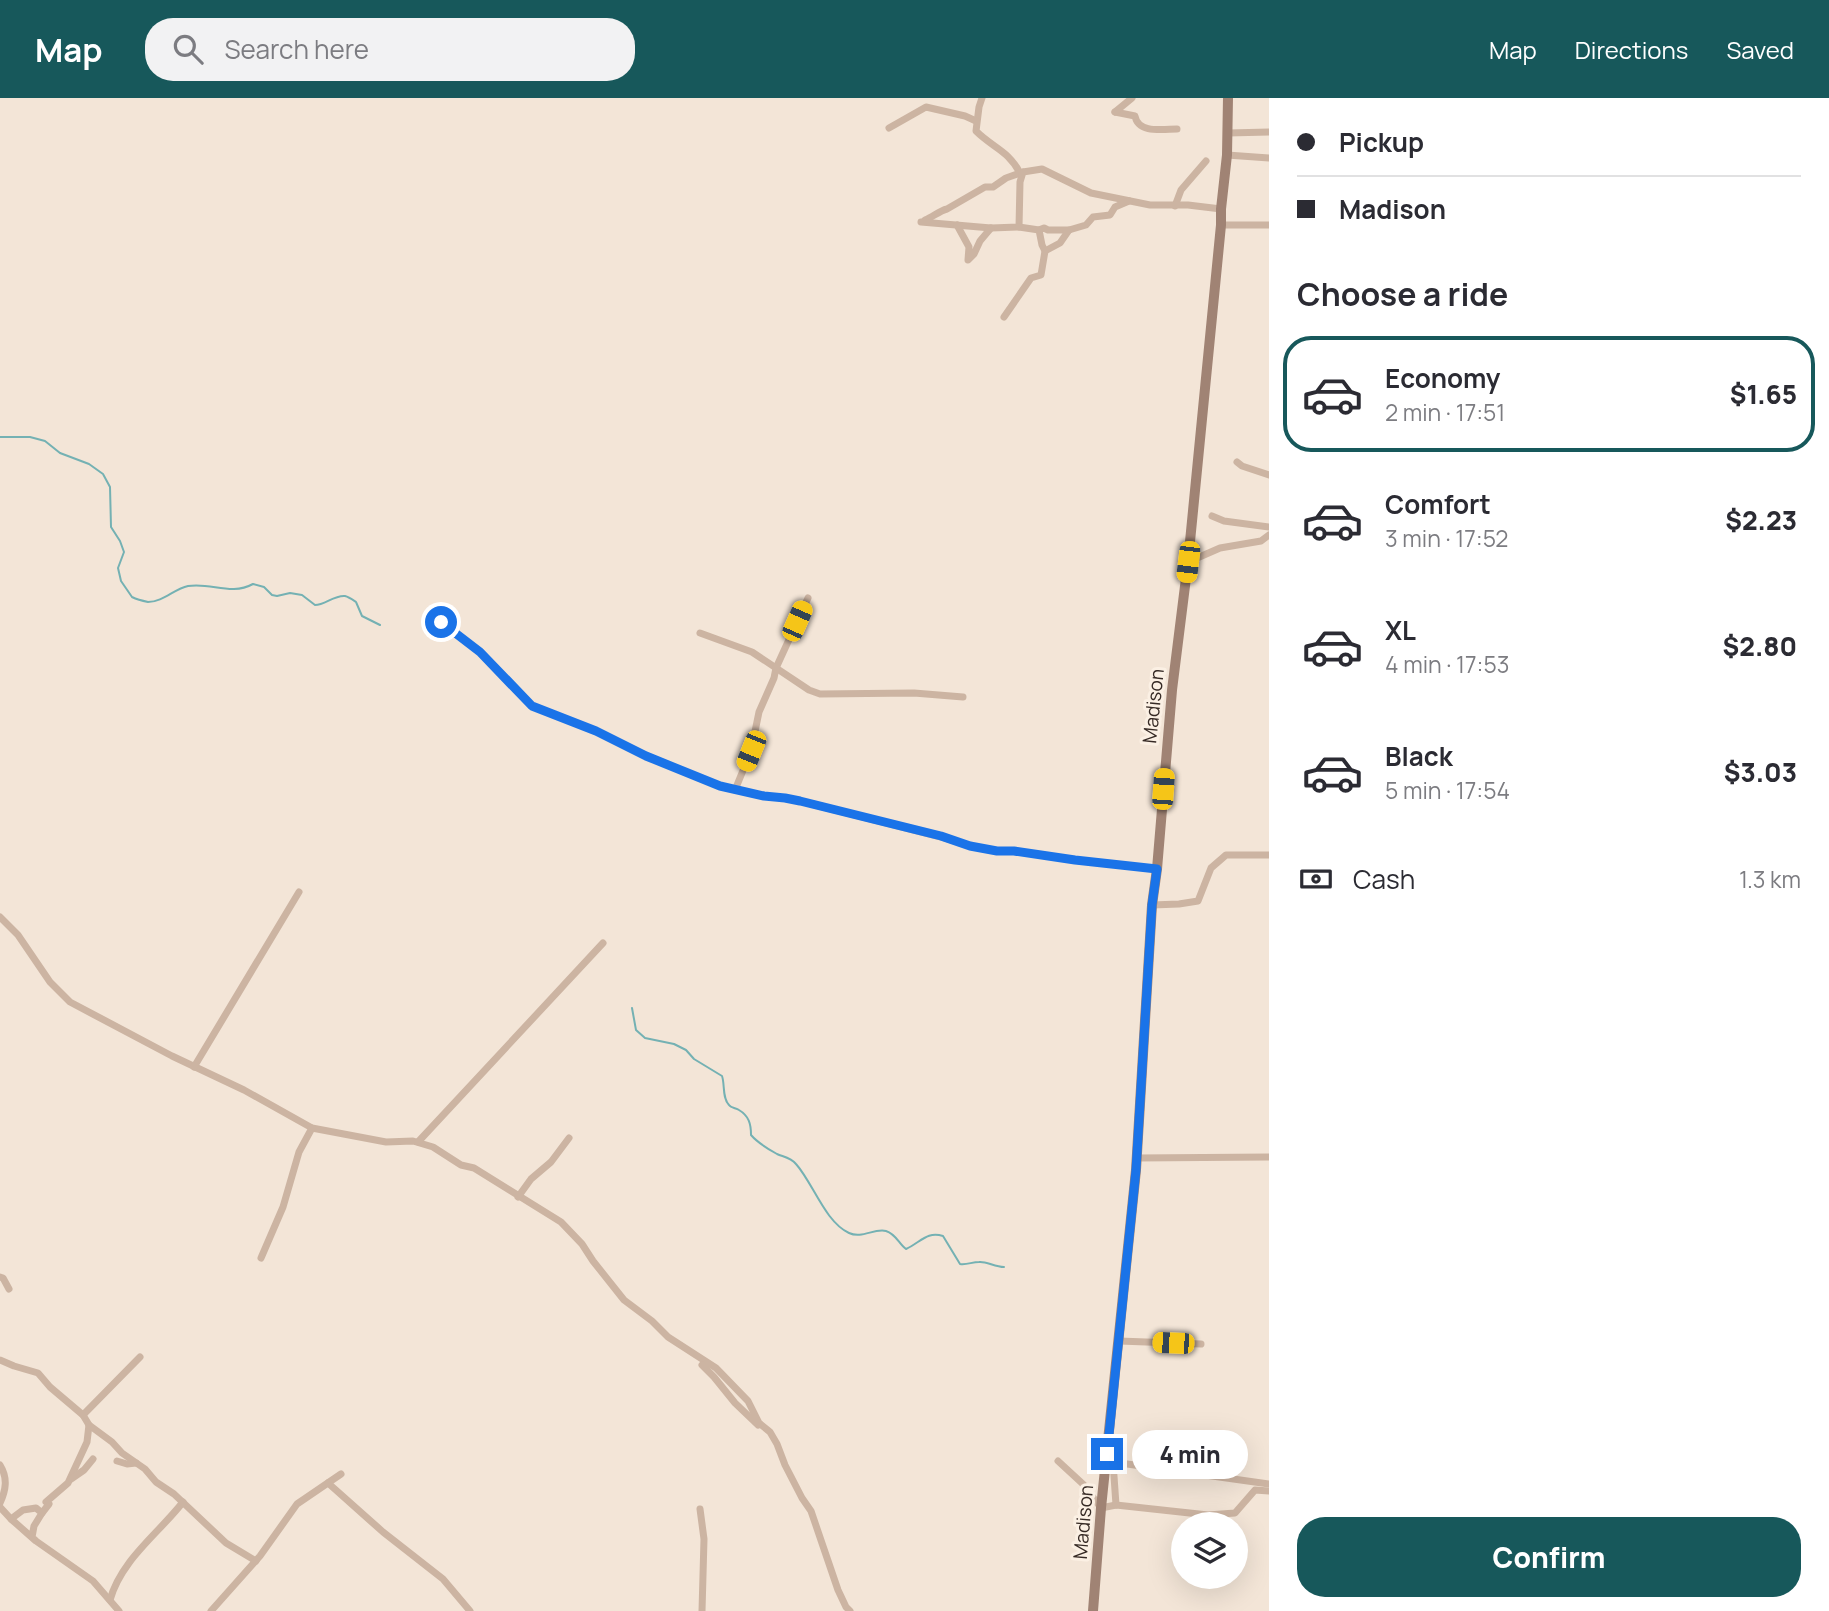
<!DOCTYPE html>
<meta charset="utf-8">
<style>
body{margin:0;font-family:Manrope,sans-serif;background:#f2f2f3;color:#2b2b33;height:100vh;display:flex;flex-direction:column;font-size:26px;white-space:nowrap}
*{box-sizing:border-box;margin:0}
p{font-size:23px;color:#7c7c81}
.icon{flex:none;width:38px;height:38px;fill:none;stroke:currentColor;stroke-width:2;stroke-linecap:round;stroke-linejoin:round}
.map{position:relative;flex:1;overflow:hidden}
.panel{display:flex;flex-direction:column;background:#fff;width:560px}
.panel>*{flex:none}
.banner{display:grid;align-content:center;height:154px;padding:0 28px;background:#fff}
.tools{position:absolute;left:1171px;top:1414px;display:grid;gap:14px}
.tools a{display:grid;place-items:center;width:77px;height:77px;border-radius:50%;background:#fff;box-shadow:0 7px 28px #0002;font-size:35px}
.end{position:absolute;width:32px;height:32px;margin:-16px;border:9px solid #1a73e8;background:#fff;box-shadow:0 0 0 4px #fff}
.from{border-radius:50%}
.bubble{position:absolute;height:49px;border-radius:24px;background:#fff;box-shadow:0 7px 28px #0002;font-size:23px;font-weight:800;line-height:49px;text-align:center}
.car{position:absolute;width:21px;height:42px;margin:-21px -10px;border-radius:9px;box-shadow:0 0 5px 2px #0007;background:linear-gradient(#f5c518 24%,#345 0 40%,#f5c518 0 76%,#345 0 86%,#f5c518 0)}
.banner b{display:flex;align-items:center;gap:24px;height:66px;font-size:26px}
.banner b+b{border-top:2px solid #e1e1e2}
.banner i{width:18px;height:18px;background:#2b2b33}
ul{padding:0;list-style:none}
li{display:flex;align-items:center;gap:21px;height:116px;margin:0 14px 10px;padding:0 14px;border:4px solid transparent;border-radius:28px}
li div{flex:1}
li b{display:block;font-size:26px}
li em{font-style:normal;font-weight:800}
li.active{border-color:#17585b}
li>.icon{width:63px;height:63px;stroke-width:1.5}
h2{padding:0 28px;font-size:32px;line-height:84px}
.pay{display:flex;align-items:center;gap:18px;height:77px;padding:0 28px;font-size:26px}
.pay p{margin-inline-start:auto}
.button{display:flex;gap:14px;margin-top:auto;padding:14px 28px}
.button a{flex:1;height:80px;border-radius:28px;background:#17585b;color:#fff;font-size:28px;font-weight:800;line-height:80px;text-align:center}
header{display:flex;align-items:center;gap:42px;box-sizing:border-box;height:98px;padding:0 35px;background:#17585b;color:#fff}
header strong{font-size:33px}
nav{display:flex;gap:38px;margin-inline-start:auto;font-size:24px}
.search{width:490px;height:63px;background:#f2f2f3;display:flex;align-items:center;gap:18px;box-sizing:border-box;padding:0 24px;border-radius:28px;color:#7c7c81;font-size:26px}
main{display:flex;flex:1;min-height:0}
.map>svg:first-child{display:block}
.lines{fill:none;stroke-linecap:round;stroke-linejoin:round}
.stream{stroke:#74b1b3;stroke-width:2}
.street{stroke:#ccb4a2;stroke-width:7}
.secondary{stroke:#a08374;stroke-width:10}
.route{stroke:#1a73e8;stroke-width:9}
.labels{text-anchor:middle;stroke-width:6;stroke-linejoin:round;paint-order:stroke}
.street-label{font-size:19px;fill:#362a25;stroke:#fbf0e4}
</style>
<header>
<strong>Map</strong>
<div class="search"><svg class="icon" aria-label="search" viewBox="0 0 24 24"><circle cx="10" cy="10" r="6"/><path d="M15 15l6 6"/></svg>Search here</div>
<nav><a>Map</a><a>Directions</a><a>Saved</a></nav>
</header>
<main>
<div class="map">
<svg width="1269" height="1513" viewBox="0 0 1269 1513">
<rect width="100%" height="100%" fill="#f3e5d7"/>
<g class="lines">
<g class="stream">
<path d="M0 339H30L45 343 60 355 89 366 103 376 110 389 111 429 120 443 124 454 118 470 121 483 132 499C136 501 143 503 148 504 163 504 174 491 188 488 211 484 231 498 253 486L264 489 272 497 277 498 290 495 302 497 315 507C325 507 334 497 345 498 349 499 353 502 356 504L362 518 380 527"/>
<path d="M632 910 636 932 645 940 674 946 686 952 694 961 722 978C725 986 722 1000 729 1007 731 1010 736 1010 739 1012 749 1018 751 1026 751 1037 757 1044 768 1051 777 1056 784 1059 791 1060 796 1066 813 1085 825 1124 849 1135 862 1141 874 1130 886 1133 896 1136 899 1146 906 1151 921 1144 927 1133 943 1138L960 1166C967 1167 972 1164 979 1164 986 1163 995 1169 1004 1169"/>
</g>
<g class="street">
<path d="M982 0 979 9 976 33C993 50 1008 52 1020 75"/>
<path d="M1115 14 1135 18C1138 36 1164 31 1177 31"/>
<path d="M1115 14 1132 0"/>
<path d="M889 30 926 9 965 18 976 23"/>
<path d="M1228 35 1269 34"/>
<path d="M1227 57 1269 60"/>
<path d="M1175 108 1181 92 1206 63"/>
<path d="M925 122C933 119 939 113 947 111L985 89H993L1006 80 1023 74"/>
<path d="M921 124 991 130 1019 129 1020 84 1023 74 1042 71 1091 95 1150 107H1188L1221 111"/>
<path d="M957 127 969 149 968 162 974 156 980 143 991 130"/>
<path d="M1221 127H1269"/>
<path d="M1039 132 1044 130 1048 132H1069"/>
<path d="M1045 153 1060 145 1069 132 1086 127 1093 119 1110 117 1115 109 1129 103"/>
<path d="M1004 219 1031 180 1041 177 1045 153 1042 147 1039 132 1019 129"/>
<path d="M1237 364 1242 368 1269 377"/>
<path d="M1212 418 1224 423 1269 429"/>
<path d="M1188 464 1220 450 1261 443 1269 437"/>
<path d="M441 525 480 554 532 608 596 633 647 658 720 688 764 698 785 700 800 703 941 739 970 748 997 753H1014L1075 762 1157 771"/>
<path d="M700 535 752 554 809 592 820 596 914 595 963 599"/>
<path d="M735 692 751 653 759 614 774 580 776 570 808 500"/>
<path d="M1152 807 1179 806 1198 803 1211 770 1226 757H1269"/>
<path d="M0 819 18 837 50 884 70 904 172 958 244 992 312 1030 386 1044 413 1043 433 1049 461 1067 474 1070 561 1124 582 1146 593 1163 624 1202 652 1223 668 1239 716 1270 748 1303 759 1325 770 1334 777 1346 785 1367 802 1400 811 1413 838 1492 846 1509 850 1513"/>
<path d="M194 969 299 794"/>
<path d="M418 1044 603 845"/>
<path d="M1137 1060 1269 1059"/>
<path d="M518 1099 531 1081 551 1064 569 1040"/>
<path d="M261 1160 283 1109 299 1054 312 1030"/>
<path d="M0 1179 3 1180 9 1191"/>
<path d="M1119 1243 1201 1246"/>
<path d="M0 1262 14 1268 38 1275 50 1289 83 1317 89 1327 87 1344 68 1385 46 1404 49 1406 42 1415"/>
<path d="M702 1267 714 1279 735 1305 758 1327"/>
<path d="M83 1317 140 1259"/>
<path d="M89 1327 112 1344 122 1355 145 1371 156 1384 174 1396 226 1445 256 1463"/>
<path d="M117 1363 127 1366 136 1365"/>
<path d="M1058 1363 1084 1387 1101 1410 1116 1407 1208 1417 1235 1415 1255 1392 1269 1393"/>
<path d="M0 1367C8 1380 6 1392 0 1405"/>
<path d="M71 1381 84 1372 93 1361"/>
<path d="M328 1385 383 1434 443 1481 470 1513"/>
<path d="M1116 1407 1113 1364 1269 1386"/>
<path d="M0 1409 11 1421"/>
<path d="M700 1411 704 1441 702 1513"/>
<path d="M32 1439 34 1428 42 1415 36 1410 23 1412 11 1421 36 1443 93 1483 119 1513"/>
<path d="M110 1502C121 1462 158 1436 183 1404"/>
<path d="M211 1513 260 1458 297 1406 341 1376"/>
</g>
<path class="secondary" d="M1093 1513 1101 1410 1136 1072 1152 807 1157 771 1172 592 1188 464 1221 127V111L1227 57 1228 0"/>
</g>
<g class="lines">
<path class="route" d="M441 524 480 554 532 608 596 633 646 658 720 688 764 698 785 700 800 703 941 738 970 748 997 753H1014L1075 762 1157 771 1152 807 1136 1072 1107 1356"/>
</g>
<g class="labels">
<g class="street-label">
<text transform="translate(1153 608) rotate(-84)" y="7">Madison</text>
<text transform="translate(1083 1424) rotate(-85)" y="7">Madison</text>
</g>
</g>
</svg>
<div class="tools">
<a><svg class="icon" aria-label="layers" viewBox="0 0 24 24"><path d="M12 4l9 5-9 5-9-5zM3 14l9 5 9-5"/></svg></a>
</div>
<i class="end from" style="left:441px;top:524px"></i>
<i class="end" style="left:1107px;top:1356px"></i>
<div class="bubble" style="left:1132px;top:1332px;width:116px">4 min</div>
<i class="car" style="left:1188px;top:464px;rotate:187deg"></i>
<i class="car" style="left:797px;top:523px;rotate:24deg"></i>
<i class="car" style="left:751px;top:653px;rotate:202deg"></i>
<i class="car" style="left:1163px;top:691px;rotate:4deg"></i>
<i class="car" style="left:1173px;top:1245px;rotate:272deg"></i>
</div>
<section class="panel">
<div class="banner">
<b><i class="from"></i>Pickup</b>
<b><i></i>Madison</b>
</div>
<h2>Choose a ride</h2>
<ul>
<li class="active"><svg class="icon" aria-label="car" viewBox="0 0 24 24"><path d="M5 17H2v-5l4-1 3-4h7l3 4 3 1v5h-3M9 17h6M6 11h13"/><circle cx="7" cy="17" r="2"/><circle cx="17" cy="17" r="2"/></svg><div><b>Economy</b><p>2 min · 17:51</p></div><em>$1.65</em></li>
<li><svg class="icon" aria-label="car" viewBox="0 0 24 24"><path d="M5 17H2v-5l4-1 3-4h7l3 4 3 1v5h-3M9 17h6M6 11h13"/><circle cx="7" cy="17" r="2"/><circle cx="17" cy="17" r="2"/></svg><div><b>Comfort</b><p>3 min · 17:52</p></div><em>$2.23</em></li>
<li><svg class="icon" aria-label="car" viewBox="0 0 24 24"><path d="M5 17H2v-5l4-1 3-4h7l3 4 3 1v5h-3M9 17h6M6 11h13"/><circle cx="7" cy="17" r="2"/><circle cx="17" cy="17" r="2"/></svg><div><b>XL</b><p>4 min · 17:53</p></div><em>$2.80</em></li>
<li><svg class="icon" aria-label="car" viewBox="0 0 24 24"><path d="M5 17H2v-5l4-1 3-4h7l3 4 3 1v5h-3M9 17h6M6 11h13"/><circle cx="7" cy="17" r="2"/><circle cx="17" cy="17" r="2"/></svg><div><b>Black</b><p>5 min · 17:54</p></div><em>$3.03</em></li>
</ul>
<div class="pay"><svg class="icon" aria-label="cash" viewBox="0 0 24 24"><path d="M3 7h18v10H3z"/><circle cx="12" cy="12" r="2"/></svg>Cash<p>1.3 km</p></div>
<div class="button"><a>Confirm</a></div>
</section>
</main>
